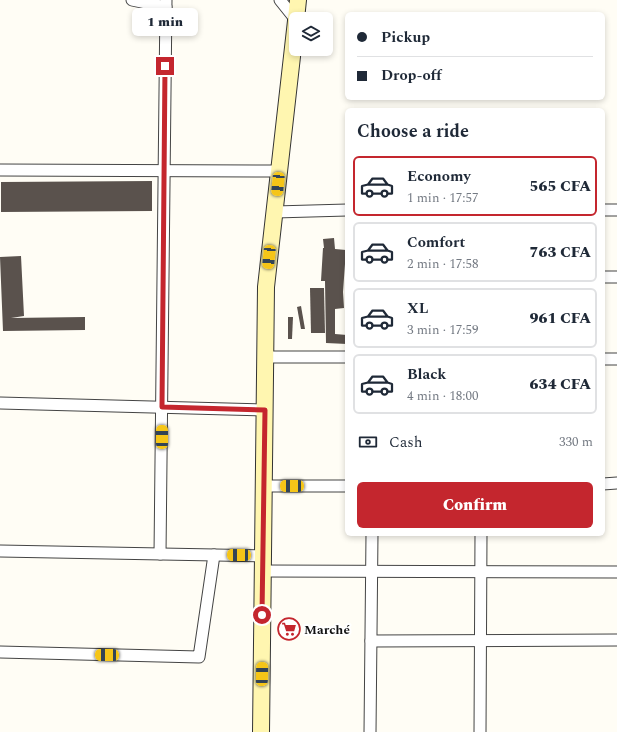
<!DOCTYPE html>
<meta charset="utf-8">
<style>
body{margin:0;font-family:Spectral,serif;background:#f2f2f3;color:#1f2937;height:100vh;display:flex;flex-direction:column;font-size:15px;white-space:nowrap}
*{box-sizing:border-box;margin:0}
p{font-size:13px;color:#747a83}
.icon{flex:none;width:22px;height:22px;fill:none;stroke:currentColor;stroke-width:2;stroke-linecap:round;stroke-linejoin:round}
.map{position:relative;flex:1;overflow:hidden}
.side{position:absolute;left:345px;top:108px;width:260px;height:428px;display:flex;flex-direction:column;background:#fff;border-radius:6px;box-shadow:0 2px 6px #0003}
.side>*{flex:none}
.hud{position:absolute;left:345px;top:12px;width:260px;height:88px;border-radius:6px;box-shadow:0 2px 6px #0003;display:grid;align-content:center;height:88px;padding:0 12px;background:#fff}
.fabs{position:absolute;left:289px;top:12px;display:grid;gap:8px}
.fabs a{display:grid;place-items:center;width:44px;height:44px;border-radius:6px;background:#fff;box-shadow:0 2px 6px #0003;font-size:20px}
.end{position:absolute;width:18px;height:18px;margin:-9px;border:5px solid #c4262e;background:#fff;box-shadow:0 0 0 2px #fff}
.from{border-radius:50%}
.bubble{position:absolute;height:28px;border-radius:6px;background:#fff;box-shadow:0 2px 6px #0003;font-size:13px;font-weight:800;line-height:28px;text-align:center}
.car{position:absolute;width:12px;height:24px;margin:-12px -6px;border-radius:5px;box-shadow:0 0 3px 1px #0007;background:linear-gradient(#f5c518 24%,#345 0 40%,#f5c518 0 76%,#345 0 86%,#f5c518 0)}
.hud b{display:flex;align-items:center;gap:14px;height:38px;font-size:15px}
.hud b+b{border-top:1px solid #e0e1e3}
.hud i{width:10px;height:10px;background:#1f2937}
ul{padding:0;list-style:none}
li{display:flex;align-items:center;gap:12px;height:60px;margin:0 8px 6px;padding:0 4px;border:2px solid #e0e1e3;border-radius:6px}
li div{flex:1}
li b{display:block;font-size:15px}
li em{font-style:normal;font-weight:800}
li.on{border-color:#c4262e}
li>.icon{width:36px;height:36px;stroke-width:1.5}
h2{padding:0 12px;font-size:18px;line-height:48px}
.pay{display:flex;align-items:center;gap:10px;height:44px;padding:0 12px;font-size:15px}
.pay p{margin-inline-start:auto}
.cta{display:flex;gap:8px;margin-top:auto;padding:8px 12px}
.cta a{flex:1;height:46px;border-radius:6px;background:#c4262e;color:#fff;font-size:16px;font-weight:800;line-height:46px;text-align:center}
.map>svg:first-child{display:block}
.building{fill:#5a524d}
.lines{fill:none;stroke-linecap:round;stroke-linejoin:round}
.street-casing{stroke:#444;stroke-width:13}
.secondary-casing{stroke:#333;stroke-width:18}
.street{stroke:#fff;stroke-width:11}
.secondary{stroke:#fff6b0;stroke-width:16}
.route{stroke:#c4262e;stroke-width:5}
.labels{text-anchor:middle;stroke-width:4;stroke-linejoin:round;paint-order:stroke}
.poi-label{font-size:13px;font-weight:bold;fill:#111;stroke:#fff;text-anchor:start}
</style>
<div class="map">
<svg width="617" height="732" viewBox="0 0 617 732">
<rect width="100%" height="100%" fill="#fffdf5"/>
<g class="building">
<path d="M152 181V211L1 212V182Z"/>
<path d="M334 238 335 249 346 250 343 292 344 308 335 309V334L347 335V344L326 343 325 281H321L323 248H324L323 239Z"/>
<path d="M21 256 24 316 11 318 85 317V330L3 331 0 257Z"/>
<path d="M310 288H324L325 333H311Z"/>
<path d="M301 306 305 329H301L297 307Z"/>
<path d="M288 317H293L292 339H288Z"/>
</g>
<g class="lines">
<g class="street-casing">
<g id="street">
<path d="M132 0 166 7"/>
<path d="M280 0 296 20"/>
<path d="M0 170 279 171"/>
<path d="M603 210H617"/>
<path d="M275 212 347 210"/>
<path d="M603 277H617"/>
<path d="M265 357H347"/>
<path d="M603 359H617"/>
<path d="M0 403 265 410"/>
<path d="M603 484 617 483"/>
<path d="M264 486H347"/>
<path d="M0 551 263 556"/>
<path d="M160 554 166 0"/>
<path d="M263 571 617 572"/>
<path d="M371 641 617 640"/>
<path d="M0 652 199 657 214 555"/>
<path d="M370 732 372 534"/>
<path d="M480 732 481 534"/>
</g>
</g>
<g class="secondary-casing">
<g id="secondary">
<path d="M296 19 298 0"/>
<path d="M261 732 266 287 296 21"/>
</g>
</g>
<use href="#street" class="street"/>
<use href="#secondary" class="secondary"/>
</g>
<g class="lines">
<path class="route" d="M165 66 162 407 265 410 262 615"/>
</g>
<defs>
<g id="supermarket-ring" transform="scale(1.15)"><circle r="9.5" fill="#fff" stroke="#c4262e" stroke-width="1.5"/><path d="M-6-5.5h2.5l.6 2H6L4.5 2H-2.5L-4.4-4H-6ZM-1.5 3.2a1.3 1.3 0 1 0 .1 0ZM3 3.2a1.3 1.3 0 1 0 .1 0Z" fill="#c4262e"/></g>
</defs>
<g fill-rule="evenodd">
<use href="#supermarket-ring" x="289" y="629"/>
</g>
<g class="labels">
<g class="poi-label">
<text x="304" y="634">Marché</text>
</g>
</g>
</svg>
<div class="fabs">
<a><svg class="icon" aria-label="layers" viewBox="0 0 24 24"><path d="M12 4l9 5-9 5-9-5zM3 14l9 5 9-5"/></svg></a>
</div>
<i class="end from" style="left:262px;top:615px"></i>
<i class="end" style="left:165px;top:66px"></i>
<div class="bubble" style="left:132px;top:8px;width:66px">1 min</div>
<i class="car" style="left:278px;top:184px;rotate:186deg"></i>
<i class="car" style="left:269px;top:257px;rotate:186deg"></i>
<i class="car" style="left:162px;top:437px;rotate:0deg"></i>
<i class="car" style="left:292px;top:486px;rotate:270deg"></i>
<i class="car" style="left:239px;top:555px;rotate:271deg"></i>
<i class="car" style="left:107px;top:655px;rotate:271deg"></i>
<i class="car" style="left:262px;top:674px;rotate:1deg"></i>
<div class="hud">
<b><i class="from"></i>Pickup</b>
<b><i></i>Drop-off</b>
</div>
<section class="side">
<h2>Choose a ride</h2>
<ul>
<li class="on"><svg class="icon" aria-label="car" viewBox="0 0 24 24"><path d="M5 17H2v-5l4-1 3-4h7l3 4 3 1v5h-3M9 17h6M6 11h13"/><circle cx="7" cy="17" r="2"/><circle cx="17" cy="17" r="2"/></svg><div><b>Economy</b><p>1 min · 17:57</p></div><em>565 CFA</em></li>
<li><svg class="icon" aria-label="car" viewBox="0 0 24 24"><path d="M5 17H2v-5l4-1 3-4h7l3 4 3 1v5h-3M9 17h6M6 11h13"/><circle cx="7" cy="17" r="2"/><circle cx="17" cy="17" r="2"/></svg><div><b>Comfort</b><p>2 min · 17:58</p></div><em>763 CFA</em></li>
<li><svg class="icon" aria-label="car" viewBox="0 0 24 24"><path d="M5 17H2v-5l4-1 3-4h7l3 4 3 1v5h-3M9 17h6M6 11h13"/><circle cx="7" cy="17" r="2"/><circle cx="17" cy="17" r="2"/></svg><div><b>XL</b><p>3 min · 17:59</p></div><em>961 CFA</em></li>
<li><svg class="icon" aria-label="car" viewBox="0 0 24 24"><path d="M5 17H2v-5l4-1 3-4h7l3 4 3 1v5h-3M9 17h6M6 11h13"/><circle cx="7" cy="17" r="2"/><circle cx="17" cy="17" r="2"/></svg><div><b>Black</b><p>4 min · 18:00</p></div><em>634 CFA</em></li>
</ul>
<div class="pay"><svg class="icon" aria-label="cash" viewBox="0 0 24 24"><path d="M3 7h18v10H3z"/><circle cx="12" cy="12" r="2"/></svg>Cash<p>330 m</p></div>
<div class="cta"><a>Confirm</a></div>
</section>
</div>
